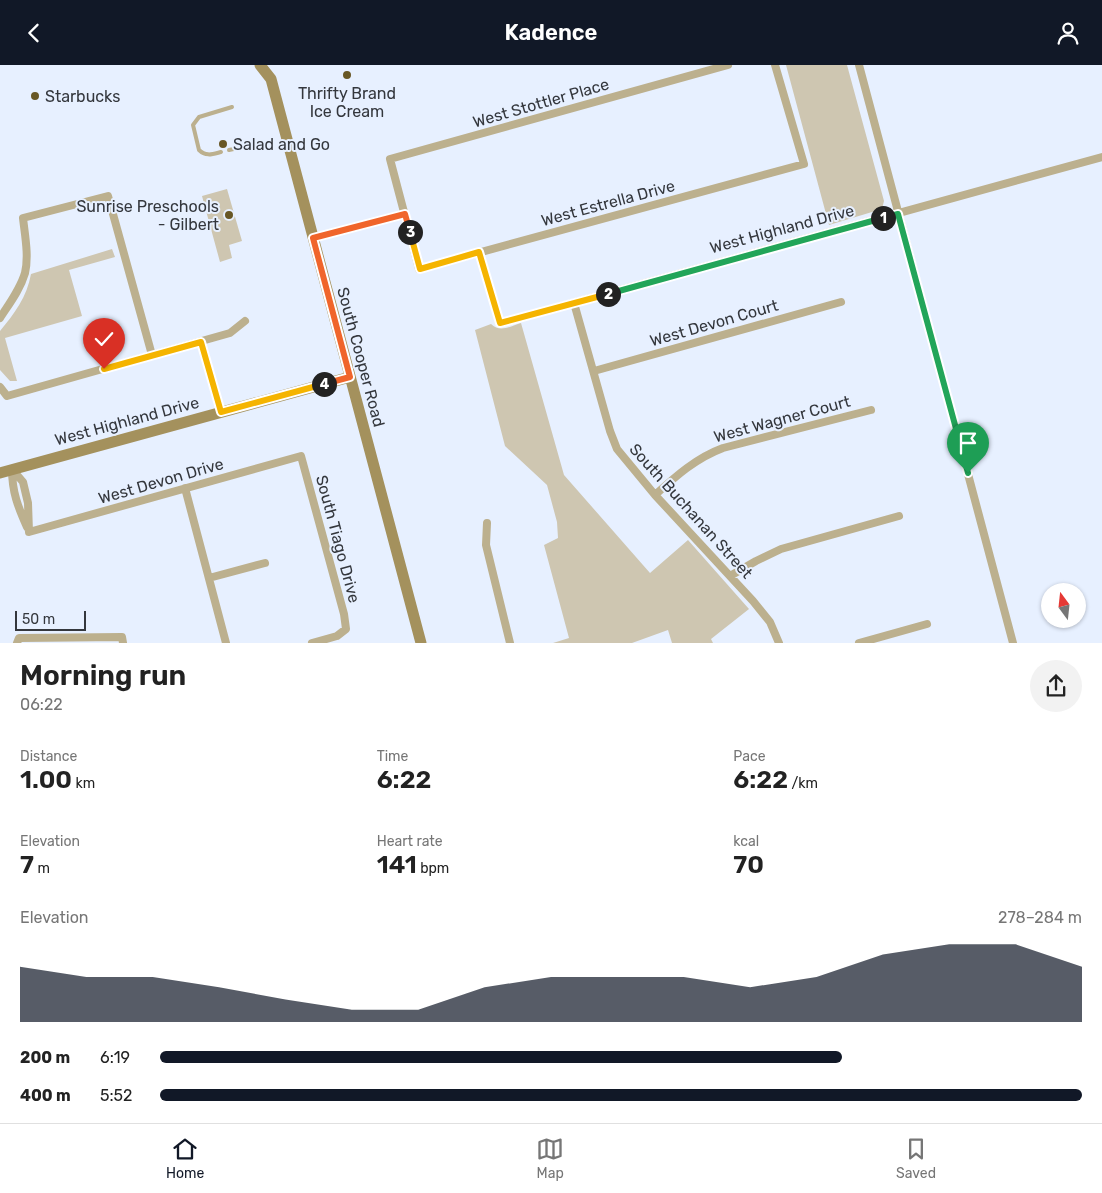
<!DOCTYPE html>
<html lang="en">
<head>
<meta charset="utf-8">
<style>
  :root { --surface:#fff; --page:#f2f2f2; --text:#222; --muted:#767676; --line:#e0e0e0; --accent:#111827 }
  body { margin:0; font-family:Rubik,sans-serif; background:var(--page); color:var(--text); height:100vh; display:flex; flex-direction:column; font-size:19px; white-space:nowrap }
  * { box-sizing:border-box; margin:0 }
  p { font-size:16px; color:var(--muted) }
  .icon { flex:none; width:28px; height:28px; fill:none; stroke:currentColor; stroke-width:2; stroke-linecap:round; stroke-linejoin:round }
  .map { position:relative; height:578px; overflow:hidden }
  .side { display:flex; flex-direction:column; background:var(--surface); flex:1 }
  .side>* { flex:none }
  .needle { width:32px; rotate:345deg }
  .tools { position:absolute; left:1041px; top:518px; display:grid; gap:10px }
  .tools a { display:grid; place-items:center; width:45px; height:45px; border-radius:50%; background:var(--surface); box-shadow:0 1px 4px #0004; font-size:25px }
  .scale { position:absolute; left:15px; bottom:12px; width:71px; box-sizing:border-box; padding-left:5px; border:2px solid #34373d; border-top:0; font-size:14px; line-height:18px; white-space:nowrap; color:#34373d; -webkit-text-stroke:4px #e7f0ff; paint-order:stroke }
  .pin { position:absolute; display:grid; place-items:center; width:42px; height:42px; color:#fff; margin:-51px -21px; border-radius:50% 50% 50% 0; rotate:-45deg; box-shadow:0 0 5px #0007 }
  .pin .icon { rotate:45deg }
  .km { position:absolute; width:25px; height:25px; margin:-12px; border-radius:50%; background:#222; color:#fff; font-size:14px; line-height:25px; text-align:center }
  .round { display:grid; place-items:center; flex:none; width:52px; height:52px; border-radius:26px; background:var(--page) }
  .summary { display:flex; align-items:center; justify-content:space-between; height:85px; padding:0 20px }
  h1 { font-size:28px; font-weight:600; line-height:38px }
  .stats { display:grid; grid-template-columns:repeat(3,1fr); gap:8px; height:85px; padding:5px 20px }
  .stats div { display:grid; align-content:center }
  .stats b { font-size:25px; font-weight:600 }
  .stats small { font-size:14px; font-weight:400 }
  .stats p { font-size:14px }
  .chart { height:140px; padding:10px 20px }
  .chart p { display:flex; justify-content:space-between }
  .chart svg { width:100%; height:90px; margin-top:5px; fill:var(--accent); opacity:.7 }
  ul { padding:0 20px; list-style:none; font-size:16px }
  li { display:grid; grid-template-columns:80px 60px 1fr; align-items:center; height:38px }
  li i { height:12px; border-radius:6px; background:var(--accent) }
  header { display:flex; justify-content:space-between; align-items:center; height:65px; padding:0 20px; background:var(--accent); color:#fff; font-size:22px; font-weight:600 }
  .tab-bar { display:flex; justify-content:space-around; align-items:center; height:70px; border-top:1px solid var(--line); background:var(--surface); font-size:14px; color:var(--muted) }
  .tab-bar a { display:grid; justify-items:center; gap:2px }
  .tab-bar .current { color:var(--accent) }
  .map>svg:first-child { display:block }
  .green { fill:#cec6b1 }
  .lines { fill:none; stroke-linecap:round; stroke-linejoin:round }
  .lane { stroke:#bcb08e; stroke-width:4 }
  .street { stroke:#bcb08e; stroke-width:8 }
  .secondary { stroke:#a4915d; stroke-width:11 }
  .split-1-casing { stroke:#fff; stroke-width:10 }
  .split-2-casing { stroke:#fff; stroke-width:10 }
  .split-3-casing { stroke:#fff; stroke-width:10 }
  .split-4-casing { stroke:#fff; stroke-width:10 }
  .split-5-casing { stroke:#fff; stroke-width:10 }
  .split-1 { stroke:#22a559; stroke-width:6 }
  .split-2 { stroke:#22a559; stroke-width:6 }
  .split-3 { stroke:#f5b400; stroke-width:6 }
  .split-4 { stroke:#f0652b; stroke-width:6 }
  .split-5 { stroke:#f5b400; stroke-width:6 }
  .poi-dot { fill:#685725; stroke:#e7f0ff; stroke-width:2 }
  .labels { text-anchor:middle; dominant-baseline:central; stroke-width:4; stroke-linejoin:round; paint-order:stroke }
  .poi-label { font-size:16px; fill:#34373d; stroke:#e7f0ff; text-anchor:start }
  .street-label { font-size:16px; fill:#34373d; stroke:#e7f0ff }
</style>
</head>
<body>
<header><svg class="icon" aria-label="back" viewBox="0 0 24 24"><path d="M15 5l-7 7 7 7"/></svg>Kadence<svg class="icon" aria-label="person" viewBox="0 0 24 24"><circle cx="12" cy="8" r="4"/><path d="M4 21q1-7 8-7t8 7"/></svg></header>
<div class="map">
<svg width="1102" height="578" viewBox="0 0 1102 578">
  <rect width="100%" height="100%" fill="#e7f0ff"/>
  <path class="green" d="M786,0H847L884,136L882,144L829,160Z
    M227,124L242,176L229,180L232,193L220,197L202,131Z
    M112,184L115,192L69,205L82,251L5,273L17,316H10L0,305V266C14,249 27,232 31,209Z
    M521,258L564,410L650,508L688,475L749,544L711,574L713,578H672L668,565L632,578H553L569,573L544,480L558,473L557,457L547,420L505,381L475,265L491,259C500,268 511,261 521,258Z"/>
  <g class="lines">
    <path class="lane" d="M229,85L243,82
      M221,87C213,89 206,92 199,85L193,60L199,52L232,42"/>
    <path class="street" d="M728,0L390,94L419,204L804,99L775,0
      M859,0L1013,578
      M313,173L405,149
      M479,187L500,258L1102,92
      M574,238L610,366L617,384L655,430L753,536L770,557L779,578
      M0,253C9,239 20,225 25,208C29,191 25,171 23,153L108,131L152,290
      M201,277L221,347
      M594,306L841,237
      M0,322L7,331L230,268L245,256
      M12,404L23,417L28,438L29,467
      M12,404C12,427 18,442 27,462
      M185,423L226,578
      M655,430C676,411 696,393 723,383L871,345
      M487,458L486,480L510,578
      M29,467L301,391L344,549L346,564L337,571L312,578
      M730,511L756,496L781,484L899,451
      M209,513L265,498
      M17,578L19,573L122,572L123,578
      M859,578L927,559"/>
    <path class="secondary" d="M260,0L271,14L421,578
      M0,408L350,312"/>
  </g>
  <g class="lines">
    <g class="split-1-casing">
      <path id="split-1" d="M883,153L898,149L968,408"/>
    </g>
    <g class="split-2-casing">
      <path id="split-2" d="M608,229L883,153"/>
    </g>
    <g class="split-3-casing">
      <path id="split-3" d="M410,167L420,204L479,187L500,258L608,229"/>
    </g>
    <g class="split-4-casing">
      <path id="split-4" d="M324,319L350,312L313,173L405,149L410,167"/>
    </g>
    <g class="split-5-casing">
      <path id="split-5" d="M104,304L201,277L221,347L324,319"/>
    </g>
    <use href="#split-1" class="split-1"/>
    <use href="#split-2" class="split-2"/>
    <use href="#split-3" class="split-3"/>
    <use href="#split-4" class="split-4"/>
    <use href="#split-5" class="split-5"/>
  </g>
  <g class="poi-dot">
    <circle cx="347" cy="10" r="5"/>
    <circle cx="35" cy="31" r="5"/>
    <circle cx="223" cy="79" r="5"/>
    <circle cx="229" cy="150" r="5"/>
  </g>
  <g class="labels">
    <g class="poi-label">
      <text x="347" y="28" text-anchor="middle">Thrifty Brand<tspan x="347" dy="18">Ice Cream</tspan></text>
      <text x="45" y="31">Starbucks</text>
      <text x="233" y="79">Salad and Go</text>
      <text x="219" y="141" text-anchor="end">Sunrise Preschools<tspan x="219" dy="18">- Gilbert</tspan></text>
    </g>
    <g class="street-label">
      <text transform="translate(541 38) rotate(-16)">West Stottler Place</text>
      <text transform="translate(608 138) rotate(-15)">West Estrella Drive</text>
      <text transform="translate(782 164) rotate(-15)">West Highland Drive</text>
      <text transform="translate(714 258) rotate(-16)">West Devon Court</text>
      <text transform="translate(361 292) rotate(75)">South Cooper Road</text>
      <text transform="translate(782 354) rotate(-15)">West Wagner Court</text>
      <text transform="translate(127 356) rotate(-15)">West Highland Drive</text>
      <text transform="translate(161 416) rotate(-16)">West Devon Drive</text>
      <text transform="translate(691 446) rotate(48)">South Buchanan Street</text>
      <text transform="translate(338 474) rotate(75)">South Tiago Drive</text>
    </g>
  </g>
</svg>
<div class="tools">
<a><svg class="needle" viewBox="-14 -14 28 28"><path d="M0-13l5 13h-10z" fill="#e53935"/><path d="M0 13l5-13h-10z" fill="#767676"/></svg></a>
</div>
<div class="scale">50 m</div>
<div class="pin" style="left:968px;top:408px;background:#1e9e55"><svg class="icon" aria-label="arrive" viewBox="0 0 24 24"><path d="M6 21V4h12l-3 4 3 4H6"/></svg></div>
<div class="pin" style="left:104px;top:304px;background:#d93025"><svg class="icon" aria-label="check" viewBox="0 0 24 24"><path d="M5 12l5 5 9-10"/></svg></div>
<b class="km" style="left:883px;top:153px">1</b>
<b class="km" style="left:608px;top:229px">2</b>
<b class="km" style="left:410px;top:167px">3</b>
<b class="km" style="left:324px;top:319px">4</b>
</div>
<section class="side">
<div class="summary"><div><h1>Morning run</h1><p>06:22</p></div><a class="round"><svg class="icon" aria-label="share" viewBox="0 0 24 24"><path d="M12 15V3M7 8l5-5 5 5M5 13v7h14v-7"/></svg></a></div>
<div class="stats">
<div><p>Distance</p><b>1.00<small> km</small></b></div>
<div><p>Time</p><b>6:22</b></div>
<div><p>Pace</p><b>6:22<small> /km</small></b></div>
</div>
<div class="stats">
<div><p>Elevation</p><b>7<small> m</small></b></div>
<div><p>Heart rate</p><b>141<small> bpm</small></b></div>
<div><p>kcal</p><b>70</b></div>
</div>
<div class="chart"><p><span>Elevation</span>278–284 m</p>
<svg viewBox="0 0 160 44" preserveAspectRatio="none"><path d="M0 44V17L10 22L20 22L30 27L40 33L50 38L60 38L70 27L80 22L90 22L100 22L110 27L120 22L130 11L140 6L150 6L160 17V44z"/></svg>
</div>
<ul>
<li><b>200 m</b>6:19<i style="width:74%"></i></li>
<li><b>400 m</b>5:52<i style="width:100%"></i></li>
</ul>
</section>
<nav class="tab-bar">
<a class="current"><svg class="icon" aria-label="home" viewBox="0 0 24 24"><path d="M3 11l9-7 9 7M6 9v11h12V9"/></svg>Home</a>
<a><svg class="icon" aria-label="map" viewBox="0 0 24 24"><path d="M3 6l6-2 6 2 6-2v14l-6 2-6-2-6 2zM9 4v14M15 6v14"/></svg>Map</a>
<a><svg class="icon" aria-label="saved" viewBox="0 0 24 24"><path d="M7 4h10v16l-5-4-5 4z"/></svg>Saved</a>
</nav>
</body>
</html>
